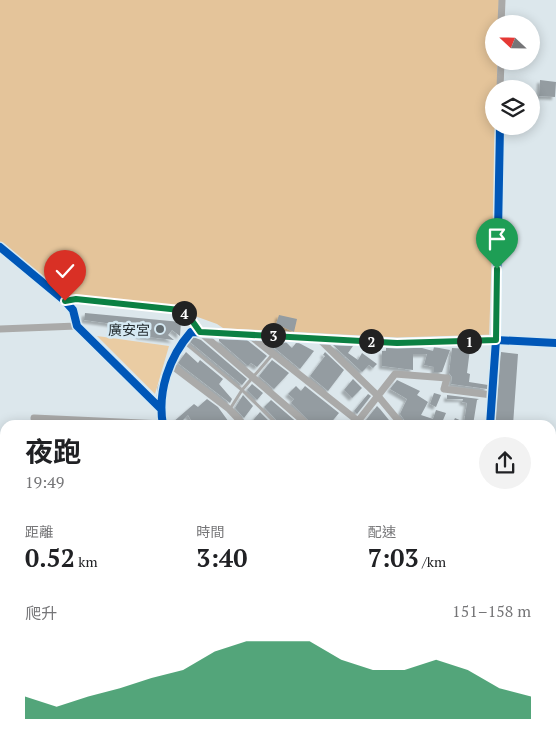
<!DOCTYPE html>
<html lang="zh-TW">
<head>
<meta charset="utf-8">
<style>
  :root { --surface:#fff; --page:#f2f2f2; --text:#202124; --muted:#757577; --accent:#0b8043 }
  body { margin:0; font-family:"PT Serif","Noto Sans TC",serif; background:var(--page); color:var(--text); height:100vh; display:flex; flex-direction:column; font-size:19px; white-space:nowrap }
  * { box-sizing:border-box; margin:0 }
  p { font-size:16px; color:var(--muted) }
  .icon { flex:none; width:28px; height:28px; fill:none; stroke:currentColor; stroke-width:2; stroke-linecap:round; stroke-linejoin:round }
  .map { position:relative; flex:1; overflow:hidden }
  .panel { position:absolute; left:0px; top:420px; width:556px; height:321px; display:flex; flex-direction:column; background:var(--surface); border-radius:15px 15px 0 0; box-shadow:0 2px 12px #0003 }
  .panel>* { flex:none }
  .needle { width:32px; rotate:292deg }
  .fabs { position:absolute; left:485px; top:15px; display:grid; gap:10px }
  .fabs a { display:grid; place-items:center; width:55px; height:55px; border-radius:50%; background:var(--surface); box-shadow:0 2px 12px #0003; font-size:25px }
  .pin { position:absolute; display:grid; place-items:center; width:42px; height:42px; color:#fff; margin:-51px -21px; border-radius:50% 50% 50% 0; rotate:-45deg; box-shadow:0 0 5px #0007 }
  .pin .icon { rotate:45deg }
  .km { position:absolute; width:25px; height:25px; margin:-12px; border-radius:50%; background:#222; color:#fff; font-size:14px; line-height:25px; text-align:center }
  .round { display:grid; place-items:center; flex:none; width:52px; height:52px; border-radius:26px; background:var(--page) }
  .summary { display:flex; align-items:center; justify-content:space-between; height:85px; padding:0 25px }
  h1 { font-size:28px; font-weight:700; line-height:38px }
  .stats { display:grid; grid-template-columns:repeat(3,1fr); gap:8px; height:85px; padding:5px 25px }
  .stats div { display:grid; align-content:center }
  .stats b { font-size:25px; font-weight:700 }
  .stats small { font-size:14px; font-weight:400 }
  .stats p { font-size:14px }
  .chart { height:140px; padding:10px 25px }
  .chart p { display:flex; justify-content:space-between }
  .chart svg { width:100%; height:90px; margin-top:5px; fill:var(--accent); opacity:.7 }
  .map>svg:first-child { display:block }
  .green { fill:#eacca3 }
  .forest { fill:#e4c49a }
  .building { fill:#949ca1; filter:url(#shadow) }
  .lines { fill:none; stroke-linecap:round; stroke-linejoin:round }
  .lane { stroke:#aaaaa9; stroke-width:3 }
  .street { stroke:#aaaaa9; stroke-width:7 }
  .secondary { stroke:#a8a9a9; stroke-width:9 }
  .cycleway-casing { stroke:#d5e9f3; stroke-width:11 }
  .cycleway { stroke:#0057b8; stroke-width:8 }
  .route-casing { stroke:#fff; stroke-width:10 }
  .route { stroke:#0b8043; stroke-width:6 }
  .poi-dot { fill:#646d71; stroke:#d5e9f3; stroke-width:2 }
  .labels { text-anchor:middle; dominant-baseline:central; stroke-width:5; stroke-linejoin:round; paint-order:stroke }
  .poi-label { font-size:14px; fill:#232b2f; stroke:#d5e9f3; text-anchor:end }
</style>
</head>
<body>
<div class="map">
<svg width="556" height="741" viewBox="0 0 556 741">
  <defs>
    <filter id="shadow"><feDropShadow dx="-3" dy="3" stdDeviation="1" flood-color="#0004"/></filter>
  </defs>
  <rect width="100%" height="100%" fill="#dce7ec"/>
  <path class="green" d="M97,336L169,346L155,394Z"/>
  <path class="forest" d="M0,0H499L498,24H494V61H497V89H494V126H496L489,339L486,345L229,332L217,324L181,311L67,301L0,250Z"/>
  <path class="building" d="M540,80L556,82L555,97L539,96Z
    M85,313L181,322L180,336L172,330L168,335L174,340L139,336L140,328L128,326L126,333L112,331L113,324L84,320Z
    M279,315L297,319L294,332L276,324Z
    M193,337L201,340L247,379L242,385L190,342Z
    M219,339L247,340L267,356L257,367L251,363L248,366L219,341Z
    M266,341L281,344L286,342L292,348L296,343H299L314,351L300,369Z
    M333,345L353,346L348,353L358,360L362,353L377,364L373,368L369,365L362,372Z
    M434,347L450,350L442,372H434V367L424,365L427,354H413V370L382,366V351H386V348H422L433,351Z
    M452,348L470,349L467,373L470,374L469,382L488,385L487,389L451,384L452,377L449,373Z
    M186,352L198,363L200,360L223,379L219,384L232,399L230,403L178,363Z
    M325,352L344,370L328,391L310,376L325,356L323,355Z
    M501,352L518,354L513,425H495Z
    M272,360L289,373L274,389L259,376Z
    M353,379L362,388L352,398L344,390Z
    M397,380L420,391L417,395L428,402L421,415L433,419L436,410L446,413L441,425H416L405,421L400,414L407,399L390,389Z
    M252,384L263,393L257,400L247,390Z
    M296,386L301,391L305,386L339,413L329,425H313L291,403L294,399L288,394Z
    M434,393L441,395L436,407L430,404Z
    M368,394L371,396L357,414L354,411Z
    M243,395L253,406L244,418L235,408Z
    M447,395L479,399L477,400L473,425H452L455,418L464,422L467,403L462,402L463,399H447Z
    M207,399L218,407L231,425L234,422L237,425H194L188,415L179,424L172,423L194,404L198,407Z
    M271,400L300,425H281L264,407Z
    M377,406L380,409L393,425H368L366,420Z
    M260,412L273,425H249Z"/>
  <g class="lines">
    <path class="lane" d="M184,342L242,390L278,425
      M230,409L242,390L272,355
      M0,647H5
      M265,736L269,741"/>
    <path class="street" d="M501,24L502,0
      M500,89L501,61
      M65,301L75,299L180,310L187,315L200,332L308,425
      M0,329L77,326
      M248,334L363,425
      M318,338L378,396L402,425
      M160,408L163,425
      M34,418L163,424
      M244,425L229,409L171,365L183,341L191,332L397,343L496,340L556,343
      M355,425L395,374L447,378L444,389L492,395
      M490,425L496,340L500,126
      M0,513H5
      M551,535H556
      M551,625L556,629
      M551,709L556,713
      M153,741V736
      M324,741L329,736
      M474,741V736"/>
    <path class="secondary" d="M0,247L65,301L73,310L77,326L160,408
      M160,408L162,388L171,365"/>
    <g class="cycleway-casing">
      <path id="cycleway" d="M0,247L65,301L73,310L77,326L160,408
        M163,425C157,392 169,357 191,332L397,343L496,340L556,343
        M490,425L496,340L500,126"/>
    </g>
    <use href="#cycleway" class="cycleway"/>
  </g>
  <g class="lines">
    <g class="route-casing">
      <path id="route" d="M65,301L76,299L180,310L188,315L200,332L397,343L496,340L497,269"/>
    </g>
    <use href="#route" class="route"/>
  </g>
  <circle class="poi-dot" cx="160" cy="329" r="5"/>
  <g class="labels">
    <g class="poi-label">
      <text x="150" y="329">廣安宮</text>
    </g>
  </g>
</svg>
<div class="fabs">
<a><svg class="needle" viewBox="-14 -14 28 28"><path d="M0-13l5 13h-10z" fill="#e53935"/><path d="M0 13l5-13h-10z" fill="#757577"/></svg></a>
<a><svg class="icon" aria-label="layers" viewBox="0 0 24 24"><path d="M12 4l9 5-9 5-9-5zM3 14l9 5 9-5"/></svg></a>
</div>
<div class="pin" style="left:497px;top:269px;background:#1e9e55"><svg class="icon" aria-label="arrive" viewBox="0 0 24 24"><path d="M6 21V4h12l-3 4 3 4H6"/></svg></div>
<div class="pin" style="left:65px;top:301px;background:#d93025"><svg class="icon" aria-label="check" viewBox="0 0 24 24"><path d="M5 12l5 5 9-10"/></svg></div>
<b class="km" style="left:469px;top:341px">1</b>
<b class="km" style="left:371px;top:341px">2</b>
<b class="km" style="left:273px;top:335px">3</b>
<b class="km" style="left:184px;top:313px">4</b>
<section class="panel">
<div class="summary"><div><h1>夜跑</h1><p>19:49</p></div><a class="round"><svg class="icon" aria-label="share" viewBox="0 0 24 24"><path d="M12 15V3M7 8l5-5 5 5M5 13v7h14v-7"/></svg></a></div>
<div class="stats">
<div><p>距離</p><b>0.52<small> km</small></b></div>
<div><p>時間</p><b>3:40</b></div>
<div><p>配速</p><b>7:03<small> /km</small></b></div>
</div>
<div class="chart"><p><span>爬升</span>151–158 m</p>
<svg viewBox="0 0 160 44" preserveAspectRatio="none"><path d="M0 44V33L10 38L20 33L30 29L40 24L50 20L60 11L70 6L80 6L90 6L100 15L110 20L120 20L130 15L140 20L150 29L160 33V44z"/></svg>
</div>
</section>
</div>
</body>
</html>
